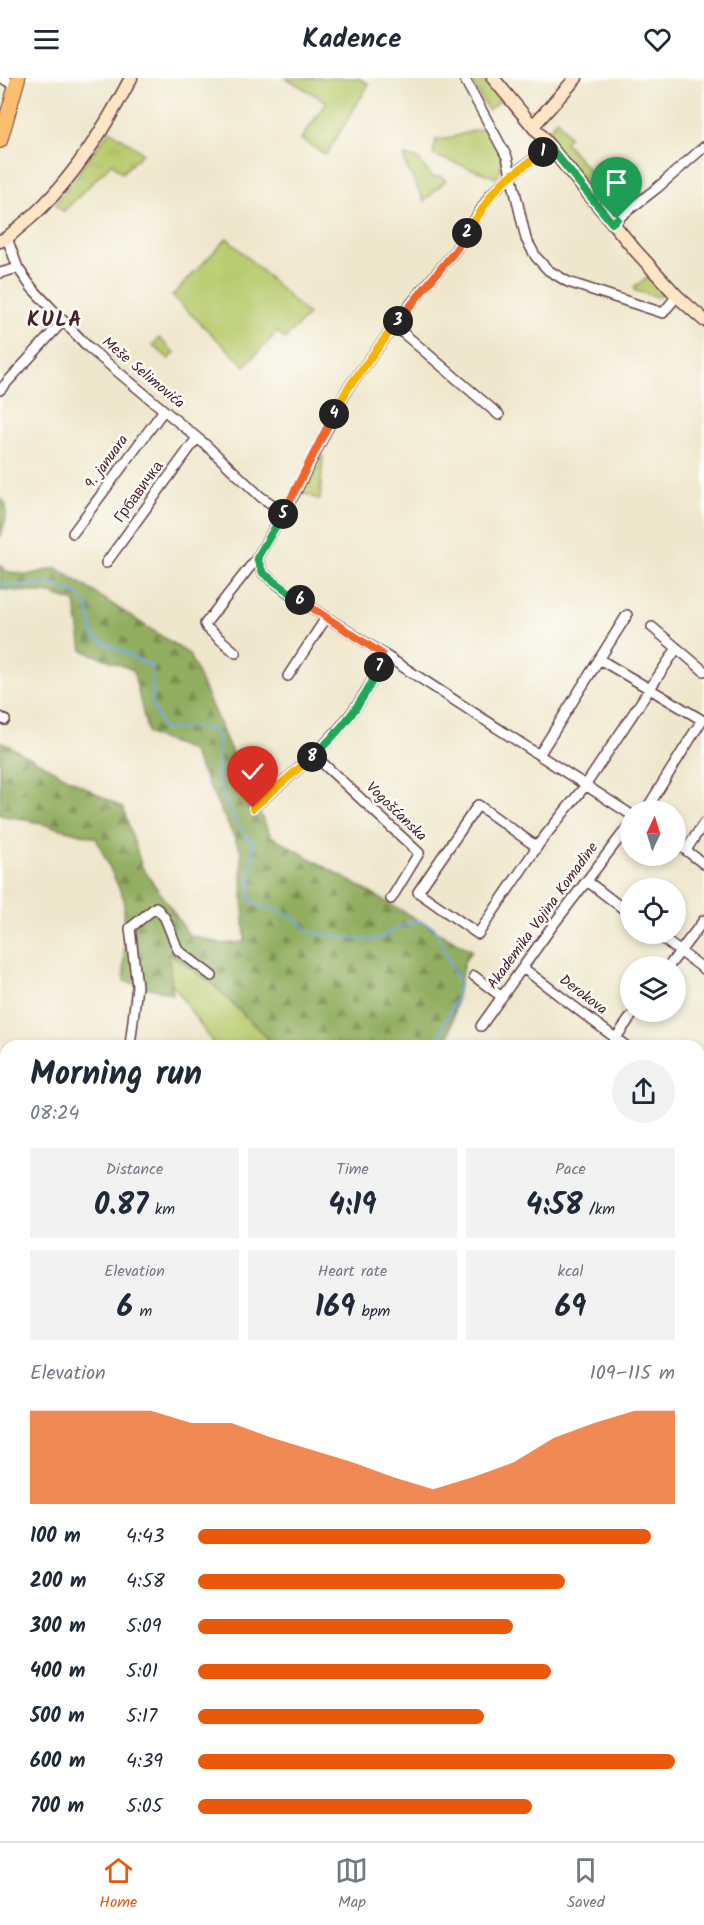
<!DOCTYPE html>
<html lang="en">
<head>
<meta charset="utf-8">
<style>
  :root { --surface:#fff; --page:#f2f2f3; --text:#1f2937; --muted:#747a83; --line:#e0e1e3; --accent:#ea580c }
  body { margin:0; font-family:Kalam,sans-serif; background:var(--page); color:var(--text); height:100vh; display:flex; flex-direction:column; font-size:22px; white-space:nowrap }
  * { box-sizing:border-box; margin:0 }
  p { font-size:20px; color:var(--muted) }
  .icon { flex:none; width:33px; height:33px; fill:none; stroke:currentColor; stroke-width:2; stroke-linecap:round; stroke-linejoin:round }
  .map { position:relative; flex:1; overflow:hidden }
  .sheet { position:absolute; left:0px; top:962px; width:705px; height:802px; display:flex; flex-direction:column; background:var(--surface); border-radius:18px 18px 0 0; box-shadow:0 3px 9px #0003 }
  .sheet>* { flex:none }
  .needle { width:39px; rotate:4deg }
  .controls { position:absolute; left:620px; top:722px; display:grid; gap:12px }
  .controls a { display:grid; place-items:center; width:66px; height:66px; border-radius:50%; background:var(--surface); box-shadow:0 3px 9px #0003; font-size:30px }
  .pin { position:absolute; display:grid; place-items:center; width:51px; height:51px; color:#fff; margin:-62px -26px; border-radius:50% 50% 50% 0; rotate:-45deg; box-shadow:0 0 6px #0007 }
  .pin .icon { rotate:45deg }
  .km { position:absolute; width:30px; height:30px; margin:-15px; border-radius:50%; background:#222; color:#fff; font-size:16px; line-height:30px; text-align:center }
  .round { display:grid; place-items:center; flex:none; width:63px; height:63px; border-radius:32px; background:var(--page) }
  .headline { display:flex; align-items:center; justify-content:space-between; height:102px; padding:0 30px }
  h1 { font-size:33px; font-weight:700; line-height:45px }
  .figures { display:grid; grid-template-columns:repeat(3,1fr); gap:9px; height:102px; padding:6px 30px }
  .figures div { display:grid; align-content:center; border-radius:0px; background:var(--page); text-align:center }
  .figures b { font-size:30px; font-weight:700 }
  .figures small { font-size:16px; font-weight:400 }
  .figures p { font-size:16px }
  .chart { height:168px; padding:12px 30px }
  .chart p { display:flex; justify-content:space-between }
  .chart svg { width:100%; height:108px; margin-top:6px; fill:var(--accent); opacity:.7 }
  ul { padding:0 30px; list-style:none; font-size:20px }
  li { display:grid; grid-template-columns:96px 72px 1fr; align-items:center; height:45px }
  li i { height:15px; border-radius:8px; background:var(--accent) }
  header { display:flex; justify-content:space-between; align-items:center; height:78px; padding:0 30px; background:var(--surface); font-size:27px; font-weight:700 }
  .tabs { display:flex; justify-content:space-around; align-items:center; height:84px; border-top:2px solid var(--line); background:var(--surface); font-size:16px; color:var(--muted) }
  .tabs a { display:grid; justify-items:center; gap:3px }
  .tabs .selected { color:var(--accent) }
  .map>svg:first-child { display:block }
  .green { fill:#b8ca6d; stroke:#81744c; stroke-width:1.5 }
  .forest { fill:url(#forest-firs); stroke:#6e6646; stroke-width:1.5 }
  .park { fill:url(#park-tufts); stroke:#81744c; stroke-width:1.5 }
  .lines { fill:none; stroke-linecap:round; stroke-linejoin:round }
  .stream { stroke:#79a9e3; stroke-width:2 }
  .street-casing { stroke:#633d43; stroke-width:12 }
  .secondary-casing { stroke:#633d43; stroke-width:15 }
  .primary-casing { stroke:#633d43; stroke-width:16 }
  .street { stroke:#fff; stroke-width:9 }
  .secondary { stroke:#fde5c5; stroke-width:12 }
  .primary { stroke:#fbbd6e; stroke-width:14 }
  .split-1-casing { stroke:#fff; stroke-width:12 }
  .split-2-casing { stroke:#fff; stroke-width:12 }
  .split-3-casing { stroke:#fff; stroke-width:12 }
  .split-4-casing { stroke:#fff; stroke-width:12 }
  .split-5-casing { stroke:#fff; stroke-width:12 }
  .split-6-casing { stroke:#fff; stroke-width:12 }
  .split-7-casing { stroke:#fff; stroke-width:12 }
  .split-8-casing { stroke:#fff; stroke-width:12 }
  .split-9-casing { stroke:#fff; stroke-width:12 }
  .split-1 { stroke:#22a559; stroke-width:8 }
  .split-2 { stroke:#f5b400; stroke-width:8 }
  .split-3 { stroke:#f0652b; stroke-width:8 }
  .split-4 { stroke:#f5b400; stroke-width:8 }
  .split-5 { stroke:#f0652b; stroke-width:8 }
  .split-6 { stroke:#22a559; stroke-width:8 }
  .split-7 { stroke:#f0652b; stroke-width:8 }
  .split-8 { stroke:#22a559; stroke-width:8 }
  .split-9 { stroke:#f5b400; stroke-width:8 }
  .labels { text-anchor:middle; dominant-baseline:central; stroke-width:5; stroke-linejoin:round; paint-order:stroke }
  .street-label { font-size:15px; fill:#4a1f2b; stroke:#fdfcf7 }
  .district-label { font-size:21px; font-weight:bold; letter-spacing:1.5px; fill:#4a1f2b; stroke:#fdfcf7 }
</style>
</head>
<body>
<header><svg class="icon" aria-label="menu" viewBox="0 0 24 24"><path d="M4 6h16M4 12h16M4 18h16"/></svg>Kadence<svg class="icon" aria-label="heart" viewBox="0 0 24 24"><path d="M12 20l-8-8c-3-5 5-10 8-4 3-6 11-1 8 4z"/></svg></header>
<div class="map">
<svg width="704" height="1763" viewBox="0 0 704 1763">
  <defs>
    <pattern id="forest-firs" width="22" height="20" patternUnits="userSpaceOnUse" patternTransform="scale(1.5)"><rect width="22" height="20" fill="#92ae60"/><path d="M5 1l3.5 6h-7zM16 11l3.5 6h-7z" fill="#798d4f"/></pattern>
    <pattern id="park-tufts" width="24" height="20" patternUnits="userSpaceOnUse" patternTransform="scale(1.5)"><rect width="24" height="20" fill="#b8ca6d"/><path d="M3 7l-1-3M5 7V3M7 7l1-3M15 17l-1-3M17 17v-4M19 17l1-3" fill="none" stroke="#a0ad5f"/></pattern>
  </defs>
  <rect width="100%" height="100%" fill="#fdfcf7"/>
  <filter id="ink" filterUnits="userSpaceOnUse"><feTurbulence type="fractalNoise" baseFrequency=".0167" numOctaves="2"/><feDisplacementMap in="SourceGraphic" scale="12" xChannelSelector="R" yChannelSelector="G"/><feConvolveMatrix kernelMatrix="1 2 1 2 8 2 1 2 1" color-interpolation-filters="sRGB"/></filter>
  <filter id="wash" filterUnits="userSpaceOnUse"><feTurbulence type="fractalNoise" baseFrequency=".008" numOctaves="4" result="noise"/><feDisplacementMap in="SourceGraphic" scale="24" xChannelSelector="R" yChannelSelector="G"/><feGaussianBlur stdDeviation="1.35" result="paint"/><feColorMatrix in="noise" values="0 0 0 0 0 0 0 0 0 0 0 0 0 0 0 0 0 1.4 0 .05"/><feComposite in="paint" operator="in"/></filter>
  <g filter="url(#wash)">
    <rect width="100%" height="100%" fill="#efe7cc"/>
    <path class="green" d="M286,0H358L369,6L326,77L301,61L327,24Z
      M469,0H482L501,22L488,32Z
      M557,41L569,59L565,64L623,133L615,136L606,132L546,56Z
      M487,49C497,69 507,77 497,100L433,77L436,62L445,61Z
      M404,78L417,80L433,100L439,98L446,102L424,123L406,87Z
      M227,160L308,237L285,261L277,254L245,288L172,218Z
      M648,199L663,216L659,219L635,213L634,209Z
      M159,260L175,275L169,281L153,267Z
      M321,376L323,377L320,422L301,414L318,378Z
      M167,874L213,906L274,967H214L172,905Z
      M0,1410L6,1412V1758H445L450,1763H0Z"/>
    <path class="forest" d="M0,420L6,426V441L0,460Z
      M0,487L5,493L27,497L57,490L189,576L242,698L271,758L472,873L464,884L448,964L456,967H274L213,906L168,875L173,916L124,903V821L96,760L24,741L0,737V663L123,730L142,789L189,857L222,866L245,864L241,773L191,672L148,656L133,592L82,572L75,524L51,516L0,511Z
      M699,1085L704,1093V1251H699Z
      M0,1338L6,1344V1412L0,1410Z
      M704,1441V1763H629L636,1758H699V1450Z"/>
    <path class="park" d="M110,52L143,75L122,95L112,85L63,134L55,126Z"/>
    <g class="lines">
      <path class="stream" d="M0,506L10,508L51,505L79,517L88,531L94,559L152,589L153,628L163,652C183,650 201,646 218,656L217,701L232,739L254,766L249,818L256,826L289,836L312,855L373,863L412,843H421L435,850L459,906L456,921L438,961L440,968
        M699,1099L704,1106"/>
    </g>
  </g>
  <g filter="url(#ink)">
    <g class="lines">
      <g class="street-casing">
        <path id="street" d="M2,0L16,8
          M464,0L507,79L526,161L536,179L548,192L568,204L663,235L677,218
          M550,69L511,97L491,116L455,173L413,223L348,310L295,415L257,480L263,495L289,515L630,736
          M612,145L657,110L704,69
          M7,160L18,190L32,210L88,269L207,368L261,419L284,434
          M0,195L18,190
          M395,248L499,337
          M0,312L63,243
          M73,455L164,332
          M106,485L197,360
          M652,549L704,593
          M236,575L207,550L205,546L257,480
          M599,581L702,642L646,732
          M288,598L326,540
          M0,639L5,642
          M314,677L419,775L391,821
          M539,677L627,537
          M253,730C295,693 341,659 368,610C375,598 381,589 383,576
          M675,764L704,786
          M537,769L478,727L418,814L478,856L537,769L541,763L585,708L677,570
          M686,772L704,745
          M587,803L630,836
          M655,855L704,891
          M669,888L704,842
          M523,890L626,968
          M474,898L502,919
          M481,948L553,847L630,746
          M130,968L137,908L130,850L156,829L165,840L178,872L212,898
          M610,968L635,933
          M0,1010L6,1017
          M699,1022L704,1025
          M0,1069L6,1055
          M0,1224L6,1225
          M0,1320L6,1327
          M699,1327L704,1328
          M699,1350L704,1340
          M511,1758L512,1763
          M542,1763L548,1758"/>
      </g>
      <g class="secondary-casing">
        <path id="secondary" d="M493,0L635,172L677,218L704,242
          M533,48L576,0
          M0,163L7,160C19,149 31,140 42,129C79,92 107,46 131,0"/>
      </g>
      <g class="primary-casing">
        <path id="primary" d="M0,63L18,0"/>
      </g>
      <use href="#street" class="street"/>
      <use href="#secondary" class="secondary"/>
      <use href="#primary" class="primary"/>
    </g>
  </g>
  <g class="lines" filter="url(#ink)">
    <g class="split-1-casing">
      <path id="split-1" d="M543,74L550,69L612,145L617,141"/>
    </g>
    <g class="split-2-casing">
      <path id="split-2" d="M467,155L492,116L504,103L543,74"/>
    </g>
    <g class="split-3-casing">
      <path id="split-3" d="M398,243L455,173L467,155"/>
    </g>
    <g class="split-4-casing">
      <path id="split-4" d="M334,336L348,310L398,243"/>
    </g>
    <g class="split-5-casing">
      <path id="split-5" d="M283,436L334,336"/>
    </g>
    <g class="split-6-casing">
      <path id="split-6" d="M283,436L257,480L263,495L300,522"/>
    </g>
    <g class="split-7-casing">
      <path id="split-7" d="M300,522L382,576L379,589"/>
    </g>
    <g class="split-8-casing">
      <path id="split-8" d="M312,679C340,654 364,623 379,589"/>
    </g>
    <g class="split-9-casing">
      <path id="split-9" d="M253,730L312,679"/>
    </g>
    <use href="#split-1" class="split-1"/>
    <use href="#split-2" class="split-2"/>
    <use href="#split-3" class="split-3"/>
    <use href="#split-4" class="split-4"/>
    <use href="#split-5" class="split-5"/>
    <use href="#split-6" class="split-6"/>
    <use href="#split-7" class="split-7"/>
    <use href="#split-8" class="split-8"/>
    <use href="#split-9" class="split-9"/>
  </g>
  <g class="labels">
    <g class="street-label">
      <text transform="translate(143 295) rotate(40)">Meše Selimovića</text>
      <text transform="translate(107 384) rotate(-54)">9. januara</text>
      <text transform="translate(139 414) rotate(-54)">Грбавичка</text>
      <text transform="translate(396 734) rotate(44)">Vogošćanska</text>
      <text transform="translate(543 838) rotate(-54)">Akademika Vojina Komadine</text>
      <text transform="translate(583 917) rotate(37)">Derokova</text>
    </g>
    <g class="district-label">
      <text x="55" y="242">KULA</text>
    </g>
  </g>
</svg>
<div class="controls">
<a><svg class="needle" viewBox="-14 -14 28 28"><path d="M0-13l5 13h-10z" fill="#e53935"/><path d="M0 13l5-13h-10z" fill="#747a83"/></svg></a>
<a><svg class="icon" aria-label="locate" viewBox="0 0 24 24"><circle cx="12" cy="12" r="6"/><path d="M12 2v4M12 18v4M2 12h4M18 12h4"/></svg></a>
<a><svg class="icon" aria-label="layers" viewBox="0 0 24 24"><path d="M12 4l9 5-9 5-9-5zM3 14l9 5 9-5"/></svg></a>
</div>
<div class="pin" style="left:617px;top:141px;background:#1e9e55"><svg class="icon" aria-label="arrive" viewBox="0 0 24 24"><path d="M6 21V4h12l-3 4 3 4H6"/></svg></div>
<div class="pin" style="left:253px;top:730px;background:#d93025"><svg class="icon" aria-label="check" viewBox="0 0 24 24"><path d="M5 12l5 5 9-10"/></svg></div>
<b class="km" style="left:543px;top:74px">1</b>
<b class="km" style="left:467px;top:155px">2</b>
<b class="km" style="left:398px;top:243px">3</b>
<b class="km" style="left:334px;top:336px">4</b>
<b class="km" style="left:283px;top:436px">5</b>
<b class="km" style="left:300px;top:522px">6</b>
<b class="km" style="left:379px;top:589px">7</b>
<b class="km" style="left:312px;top:679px">8</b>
<section class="sheet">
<div class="headline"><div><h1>Morning run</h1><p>08:24</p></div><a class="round"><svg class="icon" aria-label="share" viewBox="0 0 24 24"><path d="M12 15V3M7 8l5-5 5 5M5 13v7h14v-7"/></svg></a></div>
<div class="figures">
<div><p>Distance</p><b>0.87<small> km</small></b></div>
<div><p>Time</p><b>4:19</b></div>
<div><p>Pace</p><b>4:58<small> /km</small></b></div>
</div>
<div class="figures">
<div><p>Elevation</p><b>6<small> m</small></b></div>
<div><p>Heart rate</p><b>169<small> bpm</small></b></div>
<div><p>kcal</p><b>69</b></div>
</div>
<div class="chart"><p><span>Elevation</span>109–115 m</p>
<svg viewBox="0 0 160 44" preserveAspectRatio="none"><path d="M0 44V6L10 6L20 6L30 6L40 11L50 11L60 17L70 22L80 27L90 33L100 38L110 33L120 27L130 17L140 11L150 6L160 6V44z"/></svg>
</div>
<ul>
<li><b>100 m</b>4:43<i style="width:95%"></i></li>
<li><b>200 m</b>4:58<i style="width:77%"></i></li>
<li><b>300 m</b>5:09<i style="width:66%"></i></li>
<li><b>400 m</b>5:01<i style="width:74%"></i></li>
<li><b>500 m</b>5:17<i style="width:60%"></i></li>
<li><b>600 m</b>4:39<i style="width:100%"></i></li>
<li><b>700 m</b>5:05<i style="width:70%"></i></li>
</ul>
</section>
</div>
<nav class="tabs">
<a class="selected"><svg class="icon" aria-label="home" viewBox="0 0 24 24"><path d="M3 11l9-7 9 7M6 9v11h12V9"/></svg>Home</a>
<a><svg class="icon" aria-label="map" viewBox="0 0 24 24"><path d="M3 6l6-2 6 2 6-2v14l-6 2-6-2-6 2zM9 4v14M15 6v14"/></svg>Map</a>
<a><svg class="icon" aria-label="saved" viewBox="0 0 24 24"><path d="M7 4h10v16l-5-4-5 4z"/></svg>Saved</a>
</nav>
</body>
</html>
